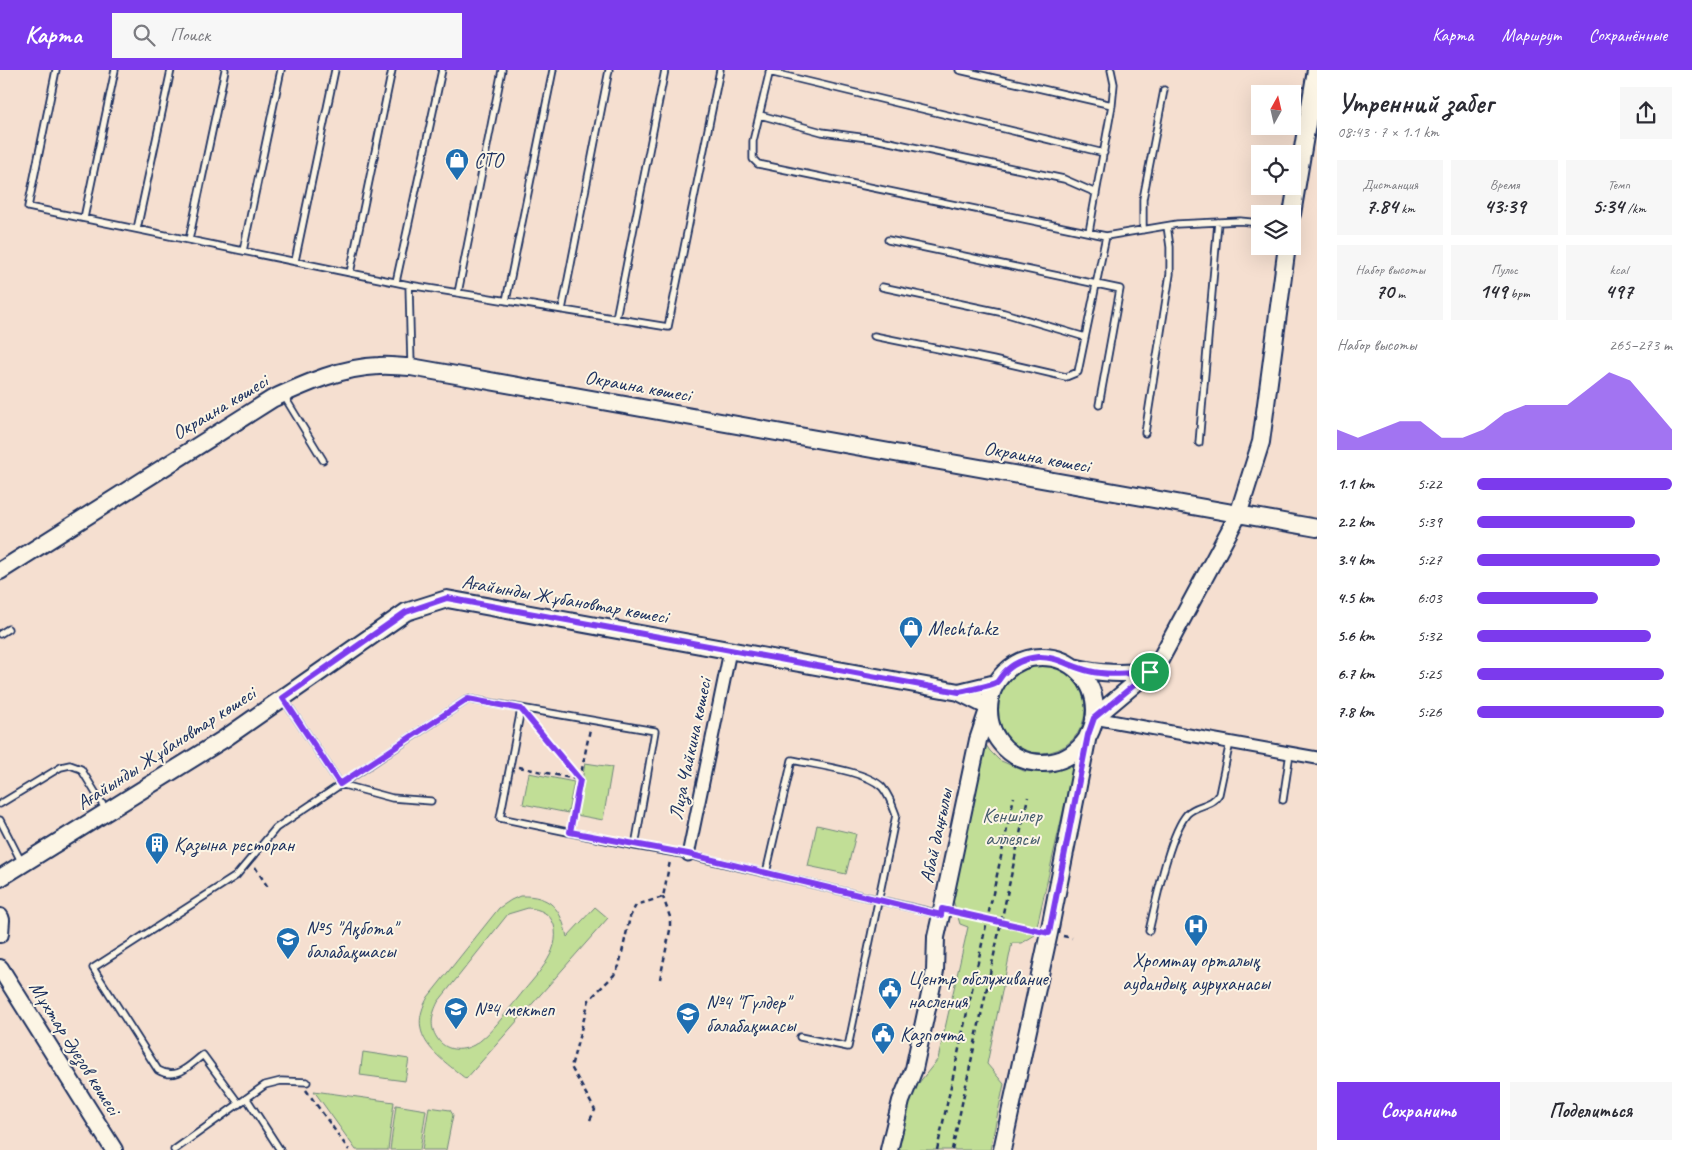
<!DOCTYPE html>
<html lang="ru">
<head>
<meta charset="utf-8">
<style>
  :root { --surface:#fff; --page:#f7f7f7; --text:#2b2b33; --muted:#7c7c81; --accent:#7c3aed }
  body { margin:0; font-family:Caveat,sans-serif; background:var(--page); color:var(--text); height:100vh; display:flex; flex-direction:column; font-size:19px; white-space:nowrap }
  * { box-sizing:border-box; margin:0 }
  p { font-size:16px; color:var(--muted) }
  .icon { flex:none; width:28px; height:28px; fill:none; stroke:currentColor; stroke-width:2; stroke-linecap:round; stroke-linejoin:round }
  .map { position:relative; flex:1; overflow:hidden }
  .panel { display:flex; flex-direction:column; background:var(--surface); width:375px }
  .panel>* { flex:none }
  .needle { width:32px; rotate:8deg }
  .fabs { position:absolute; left:1251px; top:15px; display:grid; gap:10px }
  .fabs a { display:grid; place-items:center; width:50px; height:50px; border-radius:0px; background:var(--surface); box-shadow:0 5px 20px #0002; font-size:25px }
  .pin { position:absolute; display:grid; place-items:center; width:42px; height:42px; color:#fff; margin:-21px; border:2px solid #fff; border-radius:50%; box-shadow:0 1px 5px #0007 }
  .round { display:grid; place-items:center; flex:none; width:52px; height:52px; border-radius:0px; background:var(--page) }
  .headline { display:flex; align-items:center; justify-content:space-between; height:85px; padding:0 20px }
  h1 { font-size:28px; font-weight:800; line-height:38px }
  .stats { display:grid; grid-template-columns:repeat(3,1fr); gap:8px; height:85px; padding:5px 20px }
  .stats div { display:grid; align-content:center; border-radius:0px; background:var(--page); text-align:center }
  .stats b { font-size:21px; font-weight:800 }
  .stats small { font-size:14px; font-weight:400 }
  .stats p { font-size:14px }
  .chart { height:140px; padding:10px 20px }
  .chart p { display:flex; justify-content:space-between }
  .chart svg { width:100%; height:90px; margin-top:5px; fill:var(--accent); opacity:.7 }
  .action { display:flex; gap:10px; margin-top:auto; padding:10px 20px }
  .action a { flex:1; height:58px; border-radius:0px; background:var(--accent); color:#fff; font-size:20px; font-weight:800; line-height:58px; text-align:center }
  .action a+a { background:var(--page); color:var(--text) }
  ul { padding:0 20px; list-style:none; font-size:16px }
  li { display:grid; grid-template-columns:80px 60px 1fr; align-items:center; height:38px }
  li i { height:12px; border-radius:6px; background:var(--accent) }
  header { display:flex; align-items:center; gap:30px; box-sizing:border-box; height:70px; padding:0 25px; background:var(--accent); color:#fff }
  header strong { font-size:24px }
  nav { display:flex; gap:28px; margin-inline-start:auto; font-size:18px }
  .search { width:350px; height:45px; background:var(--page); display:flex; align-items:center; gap:12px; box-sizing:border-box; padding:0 18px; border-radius:0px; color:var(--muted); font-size:19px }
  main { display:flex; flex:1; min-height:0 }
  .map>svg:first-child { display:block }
  .green { fill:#c1de96; stroke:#6e867a; fill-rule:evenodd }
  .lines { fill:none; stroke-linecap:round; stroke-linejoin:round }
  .lane-casing { stroke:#1b2f5e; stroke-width:9 }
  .street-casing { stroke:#1b2f5e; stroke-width:15 }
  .secondary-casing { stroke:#1b2f5e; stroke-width:20 }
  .path { stroke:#1b2f5e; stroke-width:2.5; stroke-dasharray:5 4; stroke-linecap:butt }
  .lane { stroke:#fcf5e5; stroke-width:5.5 }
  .street { stroke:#fcf5e5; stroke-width:11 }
  .secondary { stroke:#fcf5e5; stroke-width:16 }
  .route-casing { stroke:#fff; stroke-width:10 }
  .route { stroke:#7c3aed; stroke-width:6 }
  .labels { text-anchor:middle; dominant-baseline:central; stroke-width:4; stroke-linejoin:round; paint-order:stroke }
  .poi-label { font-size:20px; fill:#1b2f5e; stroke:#fcf5e5; text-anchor:start }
  .street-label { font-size:20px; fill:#1b2f5e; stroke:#fcf5e5 }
  .park-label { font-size:20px; fill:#445b6c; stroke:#fcf5e5 }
</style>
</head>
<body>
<header>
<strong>Карта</strong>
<div class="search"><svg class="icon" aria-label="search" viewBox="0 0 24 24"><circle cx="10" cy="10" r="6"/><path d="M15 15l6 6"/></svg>Поиск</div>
<nav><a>Карта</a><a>Маршрут</a><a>Сохранённые</a></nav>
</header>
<main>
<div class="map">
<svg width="1317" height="1080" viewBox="0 0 1317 1080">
  <rect width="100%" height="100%" fill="#f5dfd0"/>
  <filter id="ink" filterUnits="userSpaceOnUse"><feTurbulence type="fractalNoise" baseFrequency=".02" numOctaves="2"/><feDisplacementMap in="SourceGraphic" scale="10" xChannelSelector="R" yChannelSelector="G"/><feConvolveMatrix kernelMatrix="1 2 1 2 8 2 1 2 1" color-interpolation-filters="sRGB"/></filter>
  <g filter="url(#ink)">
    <path class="green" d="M997 639a44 44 0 1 1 88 0a44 44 0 1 1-88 0Z
      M984,672L990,681L999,690L1024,701L1050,703L1074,693L1035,865L1022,873H1012L987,994L1004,1014L990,1080H899L910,1024L938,989L968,857L960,854L951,823Z
      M585,693L612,697L603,750L576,745Z
      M529,703L574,712L568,743L523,734Z
      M817,755L856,764L846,804L808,796Z
      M520,826C551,825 561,839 567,867L595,837L608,848L466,1009C438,986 405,967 428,927L499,838L511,830ZM528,838C540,839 550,843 554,855C562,883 533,908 518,928C507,941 489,967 474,975C461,982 445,981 437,968C429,956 432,944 438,932L508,844Z
      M363,982L409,989L405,1011L360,1005Z
      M314,1021L394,1032L388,1080H356Z
      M396,1035L426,1040L420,1080H390Z
      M429,1037L450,1040L453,1045L446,1080H422Z"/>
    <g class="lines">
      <g class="lane-casing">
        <path id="lane" d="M56,0L28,137L409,215L668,257L720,0
          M770,0L753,71V89L758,94L1106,166L1177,154L1240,151L1260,153
          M959,0L1112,35
          M769,2L1104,83
          M760,45L822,62L875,69L1064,109L1096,123
          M84,148L115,0
          M137,159L171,0
          M1143,160V129L1164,20
          M1089,162L1112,35L1114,14L1111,0
          M189,170L225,0
          M888,170L1120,219L1099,335
          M243,181L281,0
          M295,191L335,0
          M350,203L392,0
          M396,212L442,0
          M409,215L411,295
          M882,217L1004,243L1085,267
          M458,223L502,0
          M506,231L553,0
          M562,240L609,0
          M616,248L665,0
          M874,266L993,290L1066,307L1078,302L1106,166
          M284,326L323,390
          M1145,363L1170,204V177L1167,156
          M1199,373L1218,152
          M0,564L8,559
          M283,628L340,714L392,728L431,731
          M1283,730L1290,683
          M0,734L61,697L70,695L81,699L106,740
          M0,750L22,793
          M635,776L688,785L939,844
          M766,803L792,690C815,695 866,701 882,717C889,725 892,734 896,745L848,977L800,967
          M1149,861C1156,832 1169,765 1187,744C1196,734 1212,737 1219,724L1230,672
          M247,1029L280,1080
          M239,1034L203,985C188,996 177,1011 158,1000L93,898L236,806L276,758L468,629L655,661L635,776L500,748L521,639
          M174,1080L265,1015L281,1011L307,1012"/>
      </g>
      <g class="street-casing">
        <path id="street" d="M1094,648L1317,688
          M688,785L730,581"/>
      </g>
      <g class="secondary-casing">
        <path id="secondary" d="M1292,144L1316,0
          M0,501L272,329C305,314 342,297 379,296C390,295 400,297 411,297L1317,458
          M989 640a53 53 0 1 1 106 0a53 53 0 1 1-106 0Z
          M1073,597C1101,604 1122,604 1150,601
          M959,622L996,613
          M1094,648L1150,601L1160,590L1238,445L1261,372L1287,176
          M0,808L224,669L406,542L447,529L959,622L989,637L978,670L941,845L936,867L935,901L914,999L901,1031L889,1080
          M0,847L1,850L0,864
          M0,898L114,1080
          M1002,1080L1049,863L1088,665"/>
      </g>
      <path class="path" d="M530,649L580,710
        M519,697L580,710
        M571,754L590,659
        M255,797L269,819
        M955,842L1035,860
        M1063,866L1072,868
        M660,909L670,860V847L663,827
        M306,1020L349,1080
        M590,1050L595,1040L571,997L589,930L614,905L619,896L630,847L636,835L663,827L670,791
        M937,1080L1014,727
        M952,1080L1028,727"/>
      <use href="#lane" class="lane"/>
      <use href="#street" class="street"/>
      <use href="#secondary" class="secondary"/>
    </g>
  </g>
  <g class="lines" filter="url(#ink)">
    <g class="route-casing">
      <path id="route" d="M447,528L959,622C967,620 991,616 997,612C999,610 1001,606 1004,603C1012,594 1025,588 1038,587C1056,586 1071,597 1089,601C1109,606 1130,603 1150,602L1094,648L1088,665L1049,863L942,839L941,845L688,784L570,762L580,710L521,639L468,629L340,714L283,628L406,542Z"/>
    </g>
    <use href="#route" class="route"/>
  </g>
  <defs>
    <g id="shop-pin" transform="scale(1.25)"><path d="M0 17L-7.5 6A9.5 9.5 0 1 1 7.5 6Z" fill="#1f6fb2" stroke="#fcf5e5"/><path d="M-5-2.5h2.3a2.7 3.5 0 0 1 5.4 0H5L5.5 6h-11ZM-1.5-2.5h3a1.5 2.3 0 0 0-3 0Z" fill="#fff"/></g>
    <g id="building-pin" transform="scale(1.25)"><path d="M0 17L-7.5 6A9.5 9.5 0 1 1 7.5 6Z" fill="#1f6fb2" stroke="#fcf5e5"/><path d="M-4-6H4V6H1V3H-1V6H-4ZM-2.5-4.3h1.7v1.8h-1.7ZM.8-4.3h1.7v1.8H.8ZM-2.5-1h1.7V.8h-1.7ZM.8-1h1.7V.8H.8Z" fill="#fff"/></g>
    <g id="hospital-pin" transform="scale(1.25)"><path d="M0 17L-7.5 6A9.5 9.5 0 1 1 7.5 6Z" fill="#1f6fb2" stroke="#fcf5e5"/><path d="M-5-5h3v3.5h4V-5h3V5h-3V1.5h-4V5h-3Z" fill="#fff"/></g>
    <g id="school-pin" transform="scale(1.25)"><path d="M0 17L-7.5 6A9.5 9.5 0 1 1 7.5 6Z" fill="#1f6fb2" stroke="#fcf5e5"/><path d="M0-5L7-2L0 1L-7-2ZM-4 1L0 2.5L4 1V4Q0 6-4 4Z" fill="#fff"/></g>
    <g id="civic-pin" transform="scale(1.25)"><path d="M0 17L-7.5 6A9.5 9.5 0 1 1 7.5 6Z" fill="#1f6fb2" stroke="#fcf5e5"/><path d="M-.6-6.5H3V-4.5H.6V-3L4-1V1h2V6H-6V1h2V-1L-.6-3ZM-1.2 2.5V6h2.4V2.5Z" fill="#fff"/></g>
  </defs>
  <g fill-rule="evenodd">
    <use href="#shop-pin" x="457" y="90"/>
    <use href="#shop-pin" x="911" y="558"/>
    <use href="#building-pin" x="157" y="774"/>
    <use href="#hospital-pin" x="1196" y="856"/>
    <use href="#school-pin" x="288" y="869"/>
    <use href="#civic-pin" x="890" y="919"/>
    <use href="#school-pin" x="456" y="939"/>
    <use href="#school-pin" x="688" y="944"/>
    <use href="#civic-pin" x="883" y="964"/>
  </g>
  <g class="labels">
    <g class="poi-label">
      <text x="474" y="90">СТО</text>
      <text x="928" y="558">Mechta.kz</text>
      <text x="174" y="774">Қазына ресторан</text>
      <text x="306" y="858">№5 "Ақбота"<tspan x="306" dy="23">балабақшасы</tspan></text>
      <text x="1196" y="890" text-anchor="middle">Хромтау орталық<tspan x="1196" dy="23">аудандық ауруханасы</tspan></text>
      <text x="908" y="908">Центр обслуживание<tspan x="908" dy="23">насления</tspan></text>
      <text x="706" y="932">№4 "Гүлдер"<tspan x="706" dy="23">балабақшасы</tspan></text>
      <text x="474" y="939">№4 мектеп</text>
      <text x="900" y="964">Казпочта</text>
    </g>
    <g class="street-label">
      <text transform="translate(638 316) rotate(10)">Окраина көшесі</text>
      <text transform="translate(220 337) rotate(-31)">Окраина көшесі</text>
      <text transform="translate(1037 387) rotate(10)">Окраина көшесі</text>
      <text transform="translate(565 529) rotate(10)">Ағайынды Жұбановтар көшесі</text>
      <text transform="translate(166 678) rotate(-33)">Ағайынды Жұбановтар көшесі</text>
      <text transform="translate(690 679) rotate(-78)">Лиза Чайкина көшесі</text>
      <text transform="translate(936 766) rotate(-78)">Абай даңғылы</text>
      <text transform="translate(75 978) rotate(58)">Мұхтар Әуезов көшесі</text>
    </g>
    <g class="park-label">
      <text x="1012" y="745">Кеншілер<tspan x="1012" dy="23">аллеясы</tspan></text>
    </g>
  </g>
</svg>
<div class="fabs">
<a><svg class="needle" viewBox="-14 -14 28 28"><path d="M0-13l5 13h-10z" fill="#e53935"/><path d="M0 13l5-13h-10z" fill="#7c7c81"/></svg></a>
<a><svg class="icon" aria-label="locate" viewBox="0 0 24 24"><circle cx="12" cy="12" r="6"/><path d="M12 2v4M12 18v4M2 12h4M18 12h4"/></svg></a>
<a><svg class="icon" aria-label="layers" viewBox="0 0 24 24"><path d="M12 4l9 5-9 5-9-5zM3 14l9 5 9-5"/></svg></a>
</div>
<div class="pin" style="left:1150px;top:602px;background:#1e9e55"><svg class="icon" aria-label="arrive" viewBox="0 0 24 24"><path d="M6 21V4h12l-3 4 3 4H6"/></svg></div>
</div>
<section class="panel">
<div class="headline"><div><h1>Утренний забег</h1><p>08:43 · 7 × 1.1 km</p></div><a class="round"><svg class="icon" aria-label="share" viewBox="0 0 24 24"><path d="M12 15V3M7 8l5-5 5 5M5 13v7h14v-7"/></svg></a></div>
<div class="stats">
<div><p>Дистанция</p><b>7.84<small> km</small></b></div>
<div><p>Время</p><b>43:39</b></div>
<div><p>Темп</p><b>5:34<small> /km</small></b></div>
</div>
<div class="stats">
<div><p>Набор высоты</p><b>70<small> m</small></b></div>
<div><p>Пульс</p><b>149<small> bpm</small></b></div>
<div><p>kcal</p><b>497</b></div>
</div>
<div class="chart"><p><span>Набор высоты</span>265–273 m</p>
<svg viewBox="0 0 160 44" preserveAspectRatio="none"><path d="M0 44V34L10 38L20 34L30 30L40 30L50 38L60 38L70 34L80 26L90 22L100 22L110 22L120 14L130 6L140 10L150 22L160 34V44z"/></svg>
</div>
<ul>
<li><b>1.1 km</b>5:22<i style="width:100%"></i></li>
<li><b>2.2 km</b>5:39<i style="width:81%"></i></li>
<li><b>3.4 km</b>5:27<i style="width:94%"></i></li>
<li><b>4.5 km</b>6:03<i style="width:62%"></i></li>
<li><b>5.6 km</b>5:32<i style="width:89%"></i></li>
<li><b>6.7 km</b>5:25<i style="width:96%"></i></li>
<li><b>7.8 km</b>5:26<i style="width:96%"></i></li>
</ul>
<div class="action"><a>Сохранить</a><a>Поделиться</a></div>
</section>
</main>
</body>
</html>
